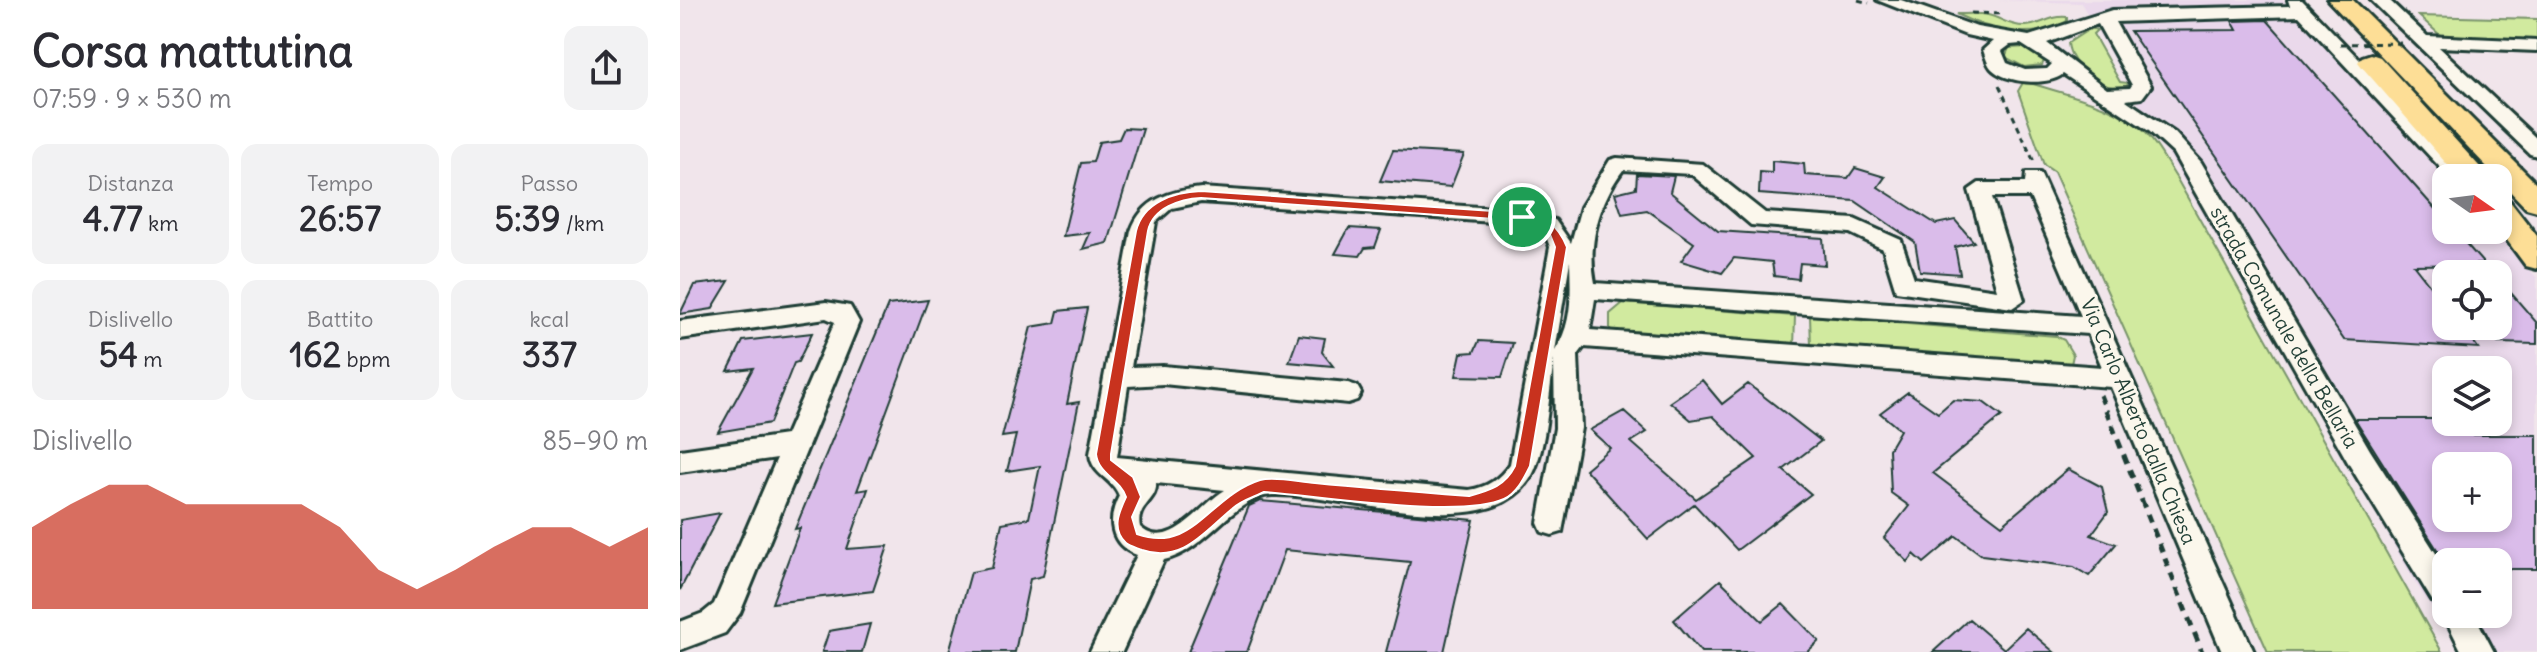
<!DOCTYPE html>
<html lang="it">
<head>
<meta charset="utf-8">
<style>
  :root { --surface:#fff; --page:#f2f2f3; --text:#2b2b33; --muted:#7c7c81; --accent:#c8321e }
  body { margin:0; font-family:Delius,sans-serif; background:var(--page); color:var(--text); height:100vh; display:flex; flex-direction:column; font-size:30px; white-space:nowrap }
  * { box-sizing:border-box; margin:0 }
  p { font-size:26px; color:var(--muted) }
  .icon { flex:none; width:44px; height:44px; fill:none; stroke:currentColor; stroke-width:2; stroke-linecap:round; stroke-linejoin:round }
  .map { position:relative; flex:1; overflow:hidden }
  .side { display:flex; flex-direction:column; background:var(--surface); width:680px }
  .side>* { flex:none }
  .needle { width:52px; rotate:104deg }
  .tools { position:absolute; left:1752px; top:164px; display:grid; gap:16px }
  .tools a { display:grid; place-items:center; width:80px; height:80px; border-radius:16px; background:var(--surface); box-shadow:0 4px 12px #0003; font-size:40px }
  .pin { position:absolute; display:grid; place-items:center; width:68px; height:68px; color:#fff; margin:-34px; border:4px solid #fff; border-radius:50%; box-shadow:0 2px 8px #0007 }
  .round { display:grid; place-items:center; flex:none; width:84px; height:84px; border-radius:16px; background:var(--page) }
  .head { display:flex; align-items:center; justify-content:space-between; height:136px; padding:0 32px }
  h1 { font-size:44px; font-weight:700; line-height:60px }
  .figures { display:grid; grid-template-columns:repeat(3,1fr); gap:12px; height:136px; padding:8px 32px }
  .figures div { display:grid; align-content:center; border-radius:16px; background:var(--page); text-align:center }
  .figures b { font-size:34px; font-weight:700 }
  .figures small { font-size:22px; font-weight:400 }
  .figures p { font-size:22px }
  .chart { height:224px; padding:16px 32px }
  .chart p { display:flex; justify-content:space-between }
  .chart svg { width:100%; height:144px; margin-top:8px; fill:var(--accent); opacity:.7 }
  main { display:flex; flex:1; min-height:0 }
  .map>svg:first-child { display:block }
  .built { fill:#ead9eb; fill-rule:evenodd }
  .green { fill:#d1ea9f; stroke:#78946a; stroke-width:2 }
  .building { fill:#dabcea; stroke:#1f3d34; stroke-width:2; fill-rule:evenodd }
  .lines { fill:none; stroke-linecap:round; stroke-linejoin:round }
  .minor-casing { stroke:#1f3d34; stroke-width:6 }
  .highway-casing { stroke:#1f3d34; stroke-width:6 }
  .path-far1 { stroke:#1f3d34; stroke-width:3; stroke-dasharray:6 5; stroke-linecap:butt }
  .path { stroke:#1f3d34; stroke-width:5; stroke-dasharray:9 7; stroke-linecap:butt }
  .minor { fill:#fbf7ec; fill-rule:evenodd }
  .highway { fill:#fdde96; fill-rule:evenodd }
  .path-bridge { stroke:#1f3d34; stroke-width:3; stroke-dasharray:6 5; stroke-linecap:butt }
  .route { fill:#c8321e; stroke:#fff; stroke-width:2; fill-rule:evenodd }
  .labels { text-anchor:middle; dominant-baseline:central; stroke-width:6; stroke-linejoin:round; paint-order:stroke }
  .street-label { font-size:20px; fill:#1f3d34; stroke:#fbf7ec }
</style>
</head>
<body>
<main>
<section class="side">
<div class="head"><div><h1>Corsa mattutina</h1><p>07:59 · 9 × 530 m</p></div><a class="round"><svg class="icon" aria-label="share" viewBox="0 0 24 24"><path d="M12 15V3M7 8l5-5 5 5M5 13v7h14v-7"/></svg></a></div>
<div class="figures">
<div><p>Distanza</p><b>4.77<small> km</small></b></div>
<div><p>Tempo</p><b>26:57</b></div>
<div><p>Passo</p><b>5:39<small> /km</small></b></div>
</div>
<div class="figures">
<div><p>Dislivello</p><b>54<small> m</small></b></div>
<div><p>Battito</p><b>162<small> bpm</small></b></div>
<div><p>kcal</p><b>337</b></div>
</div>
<div class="chart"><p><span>Dislivello</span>85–90 m</p>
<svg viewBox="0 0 160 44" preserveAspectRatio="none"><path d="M0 44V19L10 12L20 6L30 6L40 12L50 12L60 12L70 12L80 19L90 32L100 38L110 32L120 25L130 19L140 19L150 25L160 19V44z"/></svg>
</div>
</section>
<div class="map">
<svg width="1857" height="652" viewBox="0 0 1857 652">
  <rect width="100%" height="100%" fill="#f1e5eb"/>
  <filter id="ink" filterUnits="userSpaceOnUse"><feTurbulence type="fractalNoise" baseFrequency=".0125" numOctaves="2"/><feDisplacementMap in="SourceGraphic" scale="16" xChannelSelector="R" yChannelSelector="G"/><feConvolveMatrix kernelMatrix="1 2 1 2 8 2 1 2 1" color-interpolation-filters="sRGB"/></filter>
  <g filter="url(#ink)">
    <path class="built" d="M1318,0H1603L1766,178V230H1814L1857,278V652H1782L1738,587L1401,3ZM1766,274H1818V326H1766ZM1766,370H1818V422H1766ZM1766,466H1818V518H1766ZM1766,562H1818V614H1766Z"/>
    <path class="green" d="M1276,14C1286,14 1298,13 1308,15C1321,18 1329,26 1344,26C1361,26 1370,15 1387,17V21C1353,41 1310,31 1276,14Z
      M1739,16L1857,19V40L1761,36Z
      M1411,28L1417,30L1413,34L1440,82L1448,83L1447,86C1423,94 1390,67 1388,43Z
      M1347,47L1365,59L1362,65L1344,67L1325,57L1329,48Z
      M1344,81C1382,94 1435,103 1465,132C1478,145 1487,164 1497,179L1762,652H1588L1374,172L1364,165L1338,91Z
      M943,303L1115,316L1114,347L936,333L930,329V314Z
      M1130,316L1376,336L1384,340L1393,355L1391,364L1379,365L1131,346Z"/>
    <path class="building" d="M1587,20L1766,221V230H1774L1804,264L1734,265L1766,306V326H1782L1798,348L1664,340L1450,31L1557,30L1552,21Z
      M444,128L463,129L428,243L403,249L410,233L383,236L401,163L413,162L419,142L439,139Z
      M713,150L784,154L771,187L700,181Z
      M1092,161L1124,164L1125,175L1168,178L1175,168L1205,177L1198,187L1256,224L1275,220L1294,242L1275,247L1280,274L1240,271L1235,242L1175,201L1079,194L1080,172L1092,173Z
      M957,174L994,176L990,192L1038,231L1143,238L1145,265L1120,263L1118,279L1094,276L1092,262L1054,258L1042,273L1001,261L1014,243L967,210L942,214L935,193L956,188Z
      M669,228L701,230L695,247L685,248L680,256L655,254Z
      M1818,278L1857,323V344L1818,343Z
      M49,281L32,309L0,314L14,285Z
      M248,300L177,491L188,489L167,549L208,546L193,591L92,603L120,528L115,529L208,305Z
      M407,308L387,404L399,402L363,576L350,579L335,652H269L291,572L312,568L322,523L349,518L360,466L327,471L336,435L322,437L351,327L375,323L378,311Z
      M132,333L118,362L114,363L90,423L38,432L73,368L48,371L63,341Z
      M619,335L645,338L642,352L653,366L609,362Z
      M799,341L833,343L822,377L776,376L781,353L794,352Z
      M1022,380L1042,404L1068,384L1141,441L1103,470L1131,494L1057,550L1014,504L968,539L905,469L930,448L910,430L944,411L967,432L951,442L1016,499L1076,458L1033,416L1011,420L990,402Z
      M1228,392L1258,413L1273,400L1303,402L1322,416L1253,473L1322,525L1388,469L1422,487L1428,512L1411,535L1436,544L1409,576L1394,567L1302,555L1276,536L1244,563L1234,554L1228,562L1204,538L1229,506L1211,493L1209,449L1220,430L1200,413Z
      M1675,419H1766L1782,435H1857V569H1818V562H1765ZM1766,466H1818V518H1766Z
      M580,501L794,520L764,652H706L730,562L605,550L567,652H508L569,506Z
      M40,513L0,590V520Z
      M1040,580L1082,621L1103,604L1139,641L1127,652H1021L994,620Z
      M1289,619L1324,649L1346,628L1374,652H1253Z
      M190,624L182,652H142L149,631Z"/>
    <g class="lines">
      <g class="minor-casing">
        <path id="minor" d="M1197,0H1221L1297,27L1349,36L1432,10L1610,6L1608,0H1622L1789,173L1792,178H1770L1619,16L1435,22L1471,86L1462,98L1446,100L1495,133L1521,162L1690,450L1766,569V614H1794L1814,652H1782L1763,614L1765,608L1755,605L1670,466L1493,153L1469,131L1383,74C1368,87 1324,83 1311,68C1307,63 1305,55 1303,50L1313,41L1286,35ZM1418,24L1452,85L1450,88L1427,89L1367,43ZM1341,44L1372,64L1367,69L1345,70L1327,63L1322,51L1330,45Z
          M1691,0H1709L1747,36L1857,41V51L1759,47L1857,139V156L1850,154Z
          M937,158L1023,164L1085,213L1174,219L1221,240L1234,278L1317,290L1289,190L1299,183H1345L1346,173H1360L1574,652H1542L1431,387L904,347L898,355L901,428L882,532L872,535L862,532L858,523L875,428L874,360C869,392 867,440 855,469C821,552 661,492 592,495C553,497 526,551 484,560L442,652H410L457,555C429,545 427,519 439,496C433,478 412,476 410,454L451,231C462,199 490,191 521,188L842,210L875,220L891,243L901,207L930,160ZM943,170L1011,174L1071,225L1170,233L1203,249L1216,291L1332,308L1344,300L1312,197H1350L1401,316L915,283C907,244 919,202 943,170ZM521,202L842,224L865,234L870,247L830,464C819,479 808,487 789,490L437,457L448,386L483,384L668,403L677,400L681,393L677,386L668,383L483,366L451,367L476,222L492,208ZM890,261C891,294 893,322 875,351ZM915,299L1408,334L1422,367L910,330ZM476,483L545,490C521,504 489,554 460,527C455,506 478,501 476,483Z
          M146,302L170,306L179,322L60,613L45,633L0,650V622L23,613L34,604L97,458L0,472V450L106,435L155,322L146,318L0,339V321Z"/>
      </g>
      <g class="highway-casing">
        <path id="highway" d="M1648,0H1673L1857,184V211L1846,208Z
          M1691,54L1700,57L1810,178H1779L1682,67L1678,62L1682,57Z
          M1818,197L1829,200L1857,236V269L1846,266L1818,228Z"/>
      </g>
      <path class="path-far1" d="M1178,0L1189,3
        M1291,13L1323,14
        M1319,85L1355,164"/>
      <path class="path" d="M1420,395L1522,652"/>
      <use href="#minor" class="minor"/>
      <use href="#highway" class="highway"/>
      <path class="path-bridge" d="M1660,44L1724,43"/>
    </g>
  </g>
  <path class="route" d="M521,191L842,213C866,216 878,225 887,247L850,466C844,478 837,493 824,499C781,519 638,496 584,492C574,497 560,501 552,509C525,531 502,564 462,550C457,548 449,546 446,543C431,529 439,512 446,497C440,479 418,474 416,454L456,231C463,202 494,192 521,191ZM521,198L842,221L869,232L875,247L835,466C825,486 810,490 789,496C737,492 686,488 635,483C619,482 595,476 580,480C529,496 513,554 457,534L452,517L461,497L453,477L431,460V454L468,231C473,208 500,199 521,198Z"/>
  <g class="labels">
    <g class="street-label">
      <text transform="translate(1605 327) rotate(60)">strada Comunale della Bellaria</text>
      <text transform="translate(1459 421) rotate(67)">Via Carlo Alberto dalla Chiesa</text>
    </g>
  </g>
</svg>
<div class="tools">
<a><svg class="needle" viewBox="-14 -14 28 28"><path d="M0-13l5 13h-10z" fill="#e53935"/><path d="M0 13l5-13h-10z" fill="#7c7c81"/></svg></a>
<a><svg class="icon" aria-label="locate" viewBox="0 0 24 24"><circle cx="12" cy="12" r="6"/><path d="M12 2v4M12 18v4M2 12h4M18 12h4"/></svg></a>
<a><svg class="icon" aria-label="layers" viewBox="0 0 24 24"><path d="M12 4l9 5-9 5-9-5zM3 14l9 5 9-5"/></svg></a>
<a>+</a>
<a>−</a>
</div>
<div class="pin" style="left:842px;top:217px;background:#1e9e55"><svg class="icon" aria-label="arrive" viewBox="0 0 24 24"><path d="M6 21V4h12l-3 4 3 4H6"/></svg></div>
</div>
</main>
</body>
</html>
